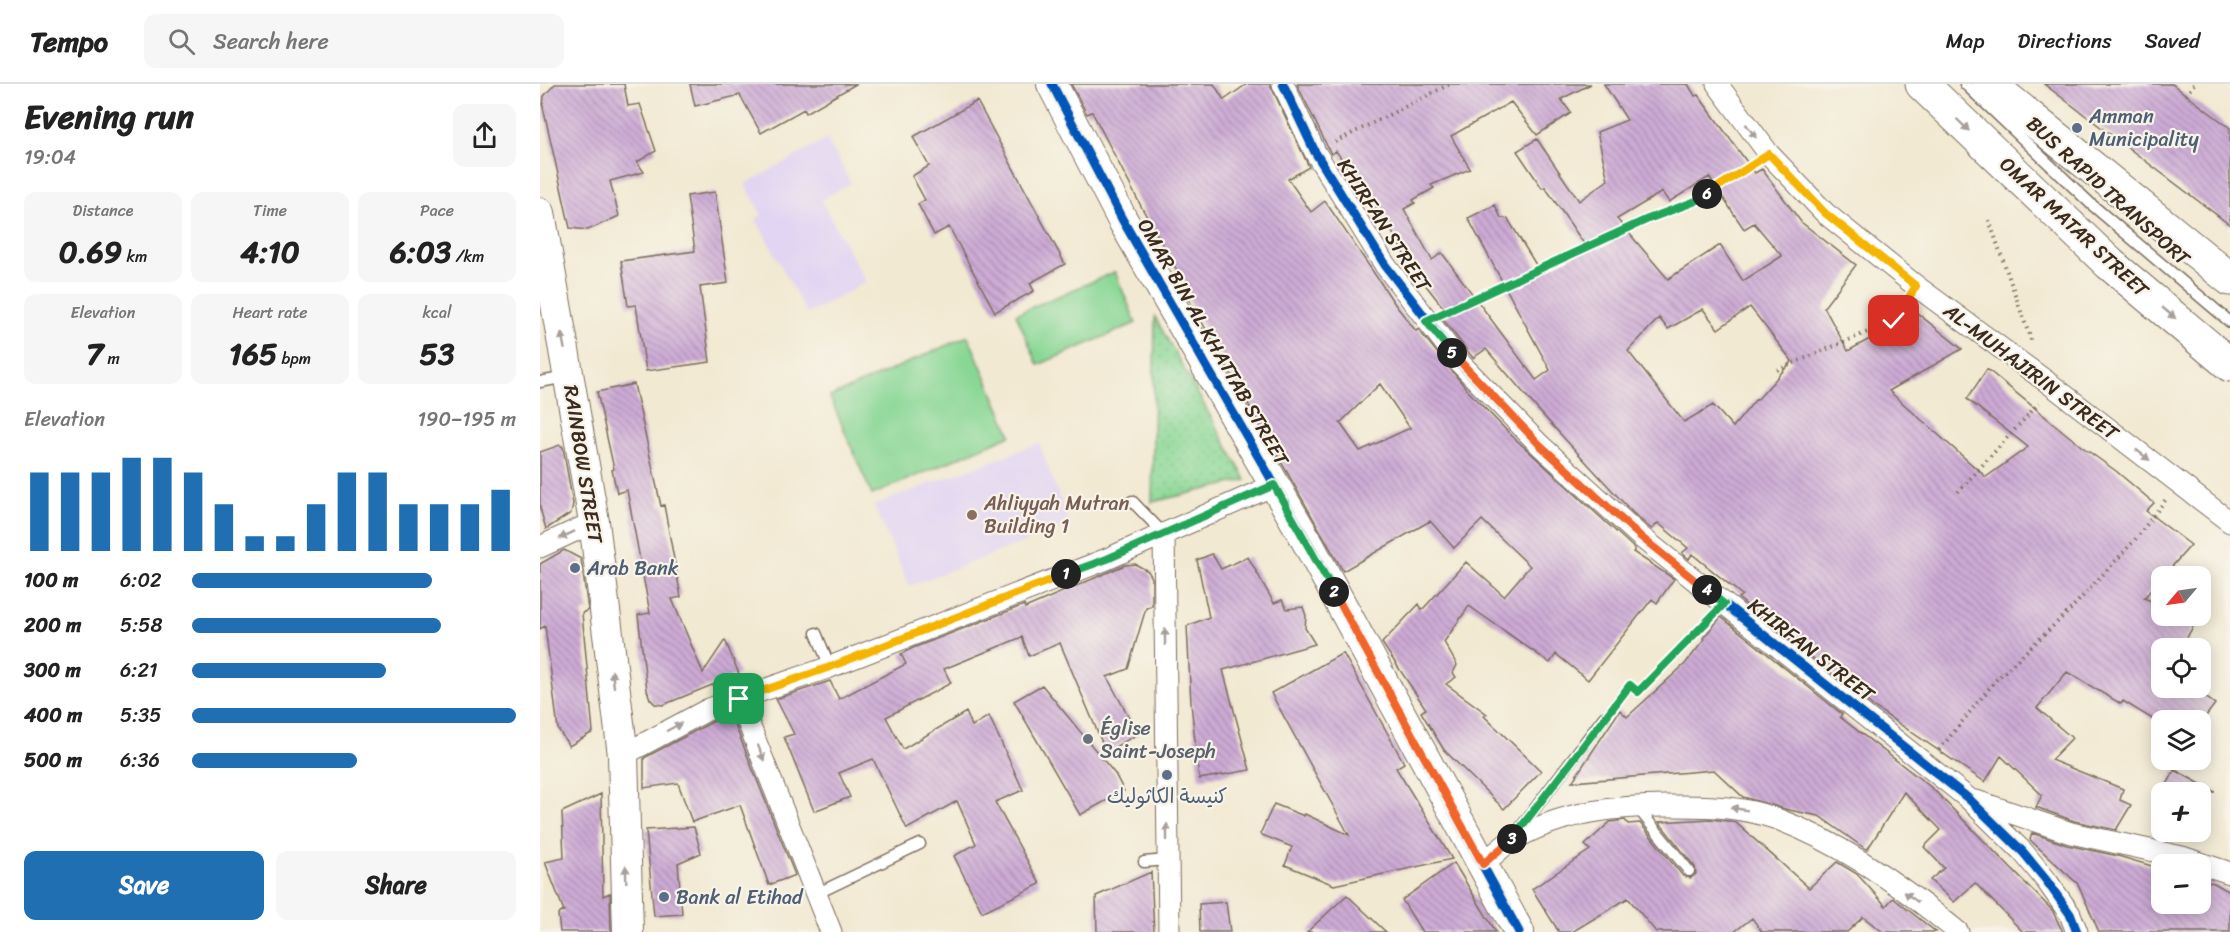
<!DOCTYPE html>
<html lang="en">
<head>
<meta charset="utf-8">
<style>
  :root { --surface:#fff; --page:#f6f6f6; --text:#222; --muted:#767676; --line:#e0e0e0; --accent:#1f6fb2 }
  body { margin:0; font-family:Sriracha,"Playpen Sans Arabic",sans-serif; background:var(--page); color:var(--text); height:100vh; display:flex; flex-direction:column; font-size:22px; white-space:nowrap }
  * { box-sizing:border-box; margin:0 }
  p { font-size:20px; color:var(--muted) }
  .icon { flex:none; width:33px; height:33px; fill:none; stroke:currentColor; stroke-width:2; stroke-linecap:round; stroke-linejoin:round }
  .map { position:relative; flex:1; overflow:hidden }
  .panel { display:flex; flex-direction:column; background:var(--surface); width:540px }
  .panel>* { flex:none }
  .needle { width:39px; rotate:241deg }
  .tools { position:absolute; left:1611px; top:482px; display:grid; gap:12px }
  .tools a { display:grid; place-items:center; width:60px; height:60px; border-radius:12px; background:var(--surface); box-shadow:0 3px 15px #0003; font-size:30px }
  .pin { position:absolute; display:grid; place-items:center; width:51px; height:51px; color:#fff; margin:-26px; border-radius:12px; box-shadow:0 3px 9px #0006 }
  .km { position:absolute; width:30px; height:30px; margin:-15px; border-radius:50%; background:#222; color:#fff; font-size:16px; line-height:30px; text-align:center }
  .round { display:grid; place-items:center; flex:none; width:63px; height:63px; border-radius:12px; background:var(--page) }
  .overview { display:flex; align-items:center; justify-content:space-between; height:102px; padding:0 24px }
  h1 { font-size:33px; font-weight:800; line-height:45px }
  .metrics { display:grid; grid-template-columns:repeat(3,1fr); gap:9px; height:102px; padding:6px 24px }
  .metrics div { display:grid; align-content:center; border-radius:12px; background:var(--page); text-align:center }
  .metrics b { font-size:30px; font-weight:800 }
  .metrics small { font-size:16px; font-weight:400 }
  .metrics p { font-size:16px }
  .chart { height:168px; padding:12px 24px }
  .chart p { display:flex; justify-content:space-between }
  .chart svg { width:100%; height:108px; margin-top:6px; stroke:var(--accent); stroke-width:6 }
  .action { display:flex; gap:12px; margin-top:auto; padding:12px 24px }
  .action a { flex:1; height:69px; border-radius:12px; background:var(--accent); color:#fff; font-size:24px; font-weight:800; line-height:69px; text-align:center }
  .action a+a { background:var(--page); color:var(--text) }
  ul { padding:0 24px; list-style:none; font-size:20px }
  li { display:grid; grid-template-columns:96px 72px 1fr; align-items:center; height:45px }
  li i { height:15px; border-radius:8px; background:var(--accent) }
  header { display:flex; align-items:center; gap:36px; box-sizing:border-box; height:84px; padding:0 30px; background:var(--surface); border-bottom:2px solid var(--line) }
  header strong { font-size:28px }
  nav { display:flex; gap:33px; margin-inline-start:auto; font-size:21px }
  .search { width:420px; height:54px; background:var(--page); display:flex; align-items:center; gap:15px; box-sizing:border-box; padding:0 21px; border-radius:12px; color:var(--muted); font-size:22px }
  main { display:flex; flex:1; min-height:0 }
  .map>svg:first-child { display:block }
  .built { fill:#e2d4f3 }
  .grass { fill:url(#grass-dots); stroke:#62805a; stroke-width:1.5 }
  .pitch { fill:#89d795; stroke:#62805a; stroke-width:1.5 }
  .building { fill:url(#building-back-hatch); fill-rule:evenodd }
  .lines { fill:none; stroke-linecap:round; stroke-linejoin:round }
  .lane-casing { stroke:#7b6d5d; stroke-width:13 }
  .street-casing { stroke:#7b6d5d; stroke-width:23 }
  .secondary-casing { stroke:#7b6d5d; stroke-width:32 }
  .primary-casing { stroke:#7b6d5d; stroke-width:35 }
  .path { stroke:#7b6d5d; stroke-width:4; stroke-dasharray:1.5 4.5; stroke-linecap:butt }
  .lane { stroke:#fff; stroke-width:10 }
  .street { stroke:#fff; stroke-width:21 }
  .secondary { stroke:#fff; stroke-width:30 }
  .primary { stroke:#fff; stroke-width:33 }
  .cycleway-casing { stroke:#f7f3e8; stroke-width:13 }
  .cycleway { stroke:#0057b8; stroke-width:9 }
  .oneway { fill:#a79f9a }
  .split-1-casing { stroke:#fff; stroke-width:12 }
  .split-2-casing { stroke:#fff; stroke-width:12 }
  .split-3-casing { stroke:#fff; stroke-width:12 }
  .split-4-casing { stroke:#fff; stroke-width:12 }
  .split-5-casing { stroke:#fff; stroke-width:12 }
  .split-6-casing { stroke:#fff; stroke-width:12 }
  .split-7-casing { stroke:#fff; stroke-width:12 }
  .split-1 { stroke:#f5b400; stroke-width:8 }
  .split-2 { stroke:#22a559; stroke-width:8 }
  .split-3 { stroke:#f0652b; stroke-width:8 }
  .split-4 { stroke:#22a559; stroke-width:8 }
  .split-5 { stroke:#f0652b; stroke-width:8 }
  .split-6 { stroke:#22a559; stroke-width:8 }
  .split-7 { stroke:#f5b400; stroke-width:8 }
  .service-dot { fill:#5c6f8a; stroke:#f7f3e8; stroke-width:2 }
  .education-dot { fill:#8d6e63; stroke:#f7f3e8; stroke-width:2 }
  .worship-dot { fill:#6b7280; stroke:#f7f3e8; stroke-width:2 }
  .labels { text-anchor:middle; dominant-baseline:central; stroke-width:4.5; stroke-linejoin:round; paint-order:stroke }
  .service-label { font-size:20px; fill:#4e5e75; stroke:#f7f3e8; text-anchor:start }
  .street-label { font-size:20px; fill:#3b2a1e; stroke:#f7f3e8 }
  .education-label { font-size:20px; fill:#785e54; stroke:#f7f3e8; text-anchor:start }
  .worship-label { font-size:20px; fill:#5b616d; stroke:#f7f3e8; text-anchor:start }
</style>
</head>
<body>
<header>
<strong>Tempo</strong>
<div class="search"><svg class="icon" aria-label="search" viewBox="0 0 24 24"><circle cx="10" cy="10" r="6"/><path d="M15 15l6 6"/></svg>Search here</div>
<nav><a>Map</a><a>Directions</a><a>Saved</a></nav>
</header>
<main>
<section class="panel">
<div class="overview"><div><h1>Evening run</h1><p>19:04</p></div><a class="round"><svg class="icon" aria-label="share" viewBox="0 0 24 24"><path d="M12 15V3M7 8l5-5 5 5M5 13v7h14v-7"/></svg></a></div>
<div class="metrics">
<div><p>Distance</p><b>0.69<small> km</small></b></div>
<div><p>Time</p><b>4:10</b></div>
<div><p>Pace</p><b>6:03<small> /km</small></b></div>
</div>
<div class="metrics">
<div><p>Elevation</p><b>7<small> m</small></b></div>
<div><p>Heart rate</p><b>165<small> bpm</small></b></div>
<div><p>kcal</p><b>53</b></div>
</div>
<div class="chart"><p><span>Elevation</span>190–195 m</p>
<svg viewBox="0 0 160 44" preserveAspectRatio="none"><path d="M5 44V12M15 44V12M25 44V12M35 44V6M45 44V6M55 44V12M65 44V25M75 44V38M85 44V38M95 44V25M105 44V12M115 44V12M125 44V25M135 44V25M145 44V25M155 44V19"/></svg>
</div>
<ul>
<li><b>100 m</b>6:02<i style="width:74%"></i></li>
<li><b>200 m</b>5:58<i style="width:77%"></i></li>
<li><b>300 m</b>6:21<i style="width:60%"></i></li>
<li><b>400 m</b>5:35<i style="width:100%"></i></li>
<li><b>500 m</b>6:36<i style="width:51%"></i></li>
</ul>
<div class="action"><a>Save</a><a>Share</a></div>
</section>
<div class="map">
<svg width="1690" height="848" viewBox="0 0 1690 848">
  <defs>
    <pattern id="grass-dots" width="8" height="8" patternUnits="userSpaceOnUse" patternTransform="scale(1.5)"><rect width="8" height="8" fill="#89d795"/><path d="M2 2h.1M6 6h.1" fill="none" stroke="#77b980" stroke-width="1.8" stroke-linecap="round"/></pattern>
    <pattern id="building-back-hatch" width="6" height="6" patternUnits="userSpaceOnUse" patternTransform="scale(1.5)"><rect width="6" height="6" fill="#cdabd6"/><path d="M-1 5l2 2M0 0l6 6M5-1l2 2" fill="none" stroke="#a88bad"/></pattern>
  </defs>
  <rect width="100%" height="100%" fill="#f7f3e8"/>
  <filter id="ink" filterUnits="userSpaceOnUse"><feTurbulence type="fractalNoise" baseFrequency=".0167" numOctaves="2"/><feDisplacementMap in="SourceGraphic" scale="12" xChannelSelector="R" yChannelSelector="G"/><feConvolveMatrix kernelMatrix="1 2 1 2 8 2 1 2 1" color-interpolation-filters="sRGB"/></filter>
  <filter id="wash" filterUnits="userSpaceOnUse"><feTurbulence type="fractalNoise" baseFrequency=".008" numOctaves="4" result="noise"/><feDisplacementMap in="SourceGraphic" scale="24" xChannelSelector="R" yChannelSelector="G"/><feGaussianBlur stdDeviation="1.35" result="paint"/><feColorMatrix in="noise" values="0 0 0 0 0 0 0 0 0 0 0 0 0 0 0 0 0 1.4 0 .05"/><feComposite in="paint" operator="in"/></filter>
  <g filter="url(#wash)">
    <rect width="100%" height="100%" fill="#f2e9d2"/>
    <path class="built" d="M287,55L311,99L281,116L326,198L267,230L216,135L222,131L205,100Z
      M499,359L530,441L369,502L334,421Z"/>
    <path class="grass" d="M615,233L706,396L612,418Z"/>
    <path class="pitch" d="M575,188L596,239L498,281L476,230Z
      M428,252L471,351L332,411L290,313Z"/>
    <g id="blocks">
      <path class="building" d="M15,0H84L88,22L100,20L116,67L97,78L104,88L70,97L79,132L48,146L30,144L3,23L4,12Z
        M150,0H316L266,29L264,25L221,49L200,11L155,22Z
        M531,0H674L684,16L707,0H730L769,83L748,95L771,128L785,117L857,223L876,247L878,245L929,308L972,352L1095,465L1093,468L1134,495L1117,519L1112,515L1048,596L1016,570L1010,579L929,522L904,558L917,581L913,589L916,593L906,600L947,630L944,632L1001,687L964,725L904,666L881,628L886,625L842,559L879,520L882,526L926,478L964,512L990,482L942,436L914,464L890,437L803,487L646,210L649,208L602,124L552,28L547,30ZM840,300L870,344L820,367L800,339Z
        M757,0H1051L1021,15L1031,29L997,51L971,18L911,52L930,85L891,101L894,104L873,116L875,119L864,125L892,176L902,169L996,296L1010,286L928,134L955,121L961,134L968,135L1001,189L1047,164L1005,103L1002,104L977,67L997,55L1039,117L1068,96L1057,48L1087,36L1064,0H1148L1155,12L1158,11L1215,89L1222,85L1261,138L1316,181L1284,223L1308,267L1377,229L1422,265L1349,307L1446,393L1488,363L1427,315L1447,285L1541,362L1576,387L1614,419L1606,427L1651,461L1604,514L1622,522V531H1639L1655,539L1641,564H1622V603H1651L1675,620L1663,636H1614L1583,617L1581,620L1527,588L1497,624L1532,654L1511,676L1583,705L1580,716L1591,721L1576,746L1534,737L1496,723L1502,711L1461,672L1445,698L1333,622L1198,514L1202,511L1152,470L1149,475L1142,469L1148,464L1118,439L1112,445L1109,443L1092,428L1000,328L946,265L933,274L902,234L909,231L870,181L845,135L796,67L791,70ZM1169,93L1204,145L1214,139L1242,172L1203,197L1180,161L1128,195L1077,135L1122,108L1129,118ZM1210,223L1252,277L1217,316L1216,315L1193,343L1173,321L1144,338L1088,267L1119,234L1128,245L1163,225L1178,245Z
        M1504,0H1632L1690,44V141Z
        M437,17L525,180L490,199L494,207L455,228L409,143L394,151L378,120L385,116L372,92L389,82L373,53Z
        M175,108L188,199L160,203L170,278L106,287L96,221L88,222L81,177L155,167L147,112Z
        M94,300L121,422L124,421L141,513L132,515L163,589L185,556L199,590L123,621L115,620L110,615L107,606L98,531L110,529L87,406L77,409L72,386L74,385L57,308Z
        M20,361L23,363L33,420L31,429L6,445L0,424V368Z
        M24,466L41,475L48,526L42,529L53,648L29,662L18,645L5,542L0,545V480Z
        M672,470L681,485L708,473L734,519L742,516L747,525L763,523L766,532L765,544L775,560L683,586L710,686L659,695L651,619L647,542L669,533L657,476Z
        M595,480L608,487L612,494V522L606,524L588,585L567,593L598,650L566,668L520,559L489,572L482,553L404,585L411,599L346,633L363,665L426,628L432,642L449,632L483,706L455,718L500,800L442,828L414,772L436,760L417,717L367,745L333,675L299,689L310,713L274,727L244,653L254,650L236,615L290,597L299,615L366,580L361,570L373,564L484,521L485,524L585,481Z
        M1181,533L1302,630L1300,633L1392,704L1512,826L1523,848H1483L1435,799L1414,818L1390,796L1404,784L1384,763L1401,746L1364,708L1327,766L1279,732L1249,726L1203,713L1174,686L1032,698L1080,626L1087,633L1145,580L1165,555L1163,554Z
        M803,569L864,679L856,684L912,775L794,801L745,781L752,763L720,750L734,720L764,732L765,730L809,751L731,609Z
        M502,601L575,690L584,707L540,731L474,617Z
        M191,631L255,791L229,801L200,721L152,738L138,699L104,704V674L174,637Z
        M1635,686L1675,708H1623Z
        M61,710L63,812L70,809L71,848H20L18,830L24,827L5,778L24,774L22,728Z
        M1171,735L1195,738L1269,804L1297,778L1317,790L1346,822L1353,814L1396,848H1343L1323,833L1307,848H1222L1212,834L1194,848H1116L1088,814L1032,848H1019L992,805L1050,766L1045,761L1070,738L1085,736L1088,740L1100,739L1143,792L1151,794L1156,790L1155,783L1119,738Z
        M154,743L161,769L138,779L142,830L114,832L106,746Z
        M1492,749L1527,761L1578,772L1622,785V819H1660V796L1674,799L1690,808V848H1559L1538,800L1490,756Z
        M914,779L956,848H882L862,816Z
        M611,788L614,848H557L556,812Z
        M807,811L846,848H767Z
        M686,818L690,848H660L659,820Z"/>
    </g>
  </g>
  <g filter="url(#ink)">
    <use href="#blocks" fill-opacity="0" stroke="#7b6d5d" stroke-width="1.5"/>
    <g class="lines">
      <g class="lane-casing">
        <path id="lane" d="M1425,0L1551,120L1690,238
          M0,298L26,293
          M592,417L624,450
          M276,549L290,583
          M1096,722L1149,787
          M978,747L1064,633
          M604,778L627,776
          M276,810L380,760"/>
      </g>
      <g class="street-casing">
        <path id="street" d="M743,0L775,68L845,181L921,280L1000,361L1101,453L1429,715L1483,768L1506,796L1530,830L1537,848
          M1177,0L1229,70L1285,129L1376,202L1514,303L1690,438
          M624,450L629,848
          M0,463L54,438
          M199,615L291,848
          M83,671L169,625L290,583L567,475L734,401
          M1436,717L1531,749L1642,773L1690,789
          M943,780C952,773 961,763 971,757C1022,727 1080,721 1138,722C1172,722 1204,723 1237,735C1299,758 1366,805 1418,848"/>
      </g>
      <g class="secondary-casing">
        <path id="secondary" d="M512,0L582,135L765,454L979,848
          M0,129L54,438L83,671L88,848"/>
      </g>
      <g class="primary-casing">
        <path id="primary" d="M1382,0L1570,180L1690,281
          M1449,0L1690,195"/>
      </g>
      <path class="path" d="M1646,11L1654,0
        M795,58L910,0
        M1449,136L1492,259
        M907,228L1108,135L1156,117L1210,82
        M1237,286L1354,237L1365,220
        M1418,408L1499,319
        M1074,620L1090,601L1098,608L1169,535
        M1399,666L1456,596L1529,527L1594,457L1627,414"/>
      <use href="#lane" class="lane"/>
      <use href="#street" class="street"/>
      <use href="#secondary" class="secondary"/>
      <use href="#primary" class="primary"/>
      <g class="cycleway-casing">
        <path id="cycleway" d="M512,0L582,135L765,454L979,848
          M743,0L775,68L845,181L921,280L1000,361L1101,453L1429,715L1483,768L1506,796L1530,830L1537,848"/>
      </g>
      <use href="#cycleway" class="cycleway"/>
    </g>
    <defs><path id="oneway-solid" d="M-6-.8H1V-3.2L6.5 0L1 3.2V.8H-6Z" transform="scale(1.5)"/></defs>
    <g class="oneway">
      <use href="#oneway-solid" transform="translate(1423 41) rotate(44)"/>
      <use href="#oneway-solid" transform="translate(1211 47) rotate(53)"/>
      <use href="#oneway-solid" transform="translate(1629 229) rotate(40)"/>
      <use href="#oneway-solid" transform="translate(23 257) rotate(-101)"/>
      <use href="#oneway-solid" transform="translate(1603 371) rotate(38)"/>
      <use href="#oneway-solid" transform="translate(27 451) rotate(154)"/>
      <use href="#oneway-solid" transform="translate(625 553) rotate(-90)"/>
      <use href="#oneway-solid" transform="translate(73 595) rotate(-97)"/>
      <use href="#oneway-solid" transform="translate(134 643) rotate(-28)"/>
      <use href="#oneway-solid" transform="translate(221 669) rotate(69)"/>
      <use href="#oneway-solid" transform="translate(1199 725) rotate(-171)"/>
      <use href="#oneway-solid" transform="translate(627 748) rotate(-90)"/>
      <use href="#oneway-solid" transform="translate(86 790) rotate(-92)"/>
      <use href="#oneway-solid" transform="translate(1371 813) rotate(-143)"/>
    </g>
  </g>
  <g class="lines" filter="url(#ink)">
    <g class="split-1-casing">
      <path id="split-1" d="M199,615L290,583L526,490"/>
    </g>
    <g class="split-2-casing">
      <path id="split-2" d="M526,490L567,475L734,401L794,508"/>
    </g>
    <g class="split-3-casing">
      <path id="split-3" d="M794,508L943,780L972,755"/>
    </g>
    <g class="split-4-casing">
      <path id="split-4" d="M972,755L1090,601L1098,608L1184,520L1167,506"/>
    </g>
    <g class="split-5-casing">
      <path id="split-5" d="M912,269L1000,361L1101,453L1167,506"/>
    </g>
    <g class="split-6-casing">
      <path id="split-6" d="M912,269L886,237L1108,135L1156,117L1167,110"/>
    </g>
    <g class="split-7-casing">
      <path id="split-7" d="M1167,110L1229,70L1285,129L1376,202L1354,237"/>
    </g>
    <use href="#split-1" class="split-1"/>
    <use href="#split-2" class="split-2"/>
    <use href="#split-3" class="split-3"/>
    <use href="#split-4" class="split-4"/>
    <use href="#split-5" class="split-5"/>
    <use href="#split-6" class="split-6"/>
    <use href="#split-7" class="split-7"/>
  </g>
  <g class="service-dot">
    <circle cx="1537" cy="44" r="6"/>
    <circle cx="35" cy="484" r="6"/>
    <circle cx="627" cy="691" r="6"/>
    <circle cx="124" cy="813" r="6"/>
  </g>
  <circle class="education-dot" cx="432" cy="431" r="6"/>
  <circle class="worship-dot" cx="548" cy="655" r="6"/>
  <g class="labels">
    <g class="service-label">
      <text x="1549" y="32">Amman<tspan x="1549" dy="23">Municipality</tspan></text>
      <text x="47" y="484">Arab Bank</text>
      <text x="627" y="712" text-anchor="middle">كنيسة الكاثوليك</text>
      <text x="136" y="813">Bank al Etihad</text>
    </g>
    <g class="street-label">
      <text transform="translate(1568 107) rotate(42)">BUS RAPID TRANSPORT</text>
      <text transform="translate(844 141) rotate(57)">KHIRFAN STREET</text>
      <text transform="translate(1534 143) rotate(43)">OMAR MATAR STREET</text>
      <text transform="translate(673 258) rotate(60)">OMAR BIN AL KHATTAB STREET</text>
      <text transform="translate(1491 288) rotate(37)">AL-MUHAJIRIN STREET</text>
      <text transform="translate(43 380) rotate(81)">RAINBOW STREET</text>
      <text transform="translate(1271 566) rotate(38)">KHIRFAN STREET</text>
    </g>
    <g class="education-label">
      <text x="444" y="419">Ahliyyah Mutran<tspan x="444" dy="23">Building 1</tspan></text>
    </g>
    <g class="worship-label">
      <text x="560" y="644">Église<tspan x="560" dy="23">Saint-Joseph</tspan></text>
    </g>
  </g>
</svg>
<div class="tools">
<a><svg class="needle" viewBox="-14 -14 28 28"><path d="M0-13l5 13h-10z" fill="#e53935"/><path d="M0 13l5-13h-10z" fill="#767676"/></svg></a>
<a><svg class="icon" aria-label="locate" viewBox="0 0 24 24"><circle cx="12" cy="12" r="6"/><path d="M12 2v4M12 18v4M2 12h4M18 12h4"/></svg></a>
<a><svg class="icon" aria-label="layers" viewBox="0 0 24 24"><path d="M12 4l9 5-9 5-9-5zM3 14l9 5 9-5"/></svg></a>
<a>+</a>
<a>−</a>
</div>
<div class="pin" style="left:199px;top:615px;background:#1e9e55"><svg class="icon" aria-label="arrive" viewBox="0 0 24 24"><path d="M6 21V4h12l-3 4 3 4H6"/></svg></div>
<div class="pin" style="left:1354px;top:237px;background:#d93025"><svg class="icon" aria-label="check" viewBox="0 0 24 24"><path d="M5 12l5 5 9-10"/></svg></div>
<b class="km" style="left:526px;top:490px">1</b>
<b class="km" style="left:794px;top:508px">2</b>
<b class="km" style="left:972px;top:755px">3</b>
<b class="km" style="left:1167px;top:506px">4</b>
<b class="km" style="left:912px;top:269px">5</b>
<b class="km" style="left:1167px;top:110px">6</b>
</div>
</main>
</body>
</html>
